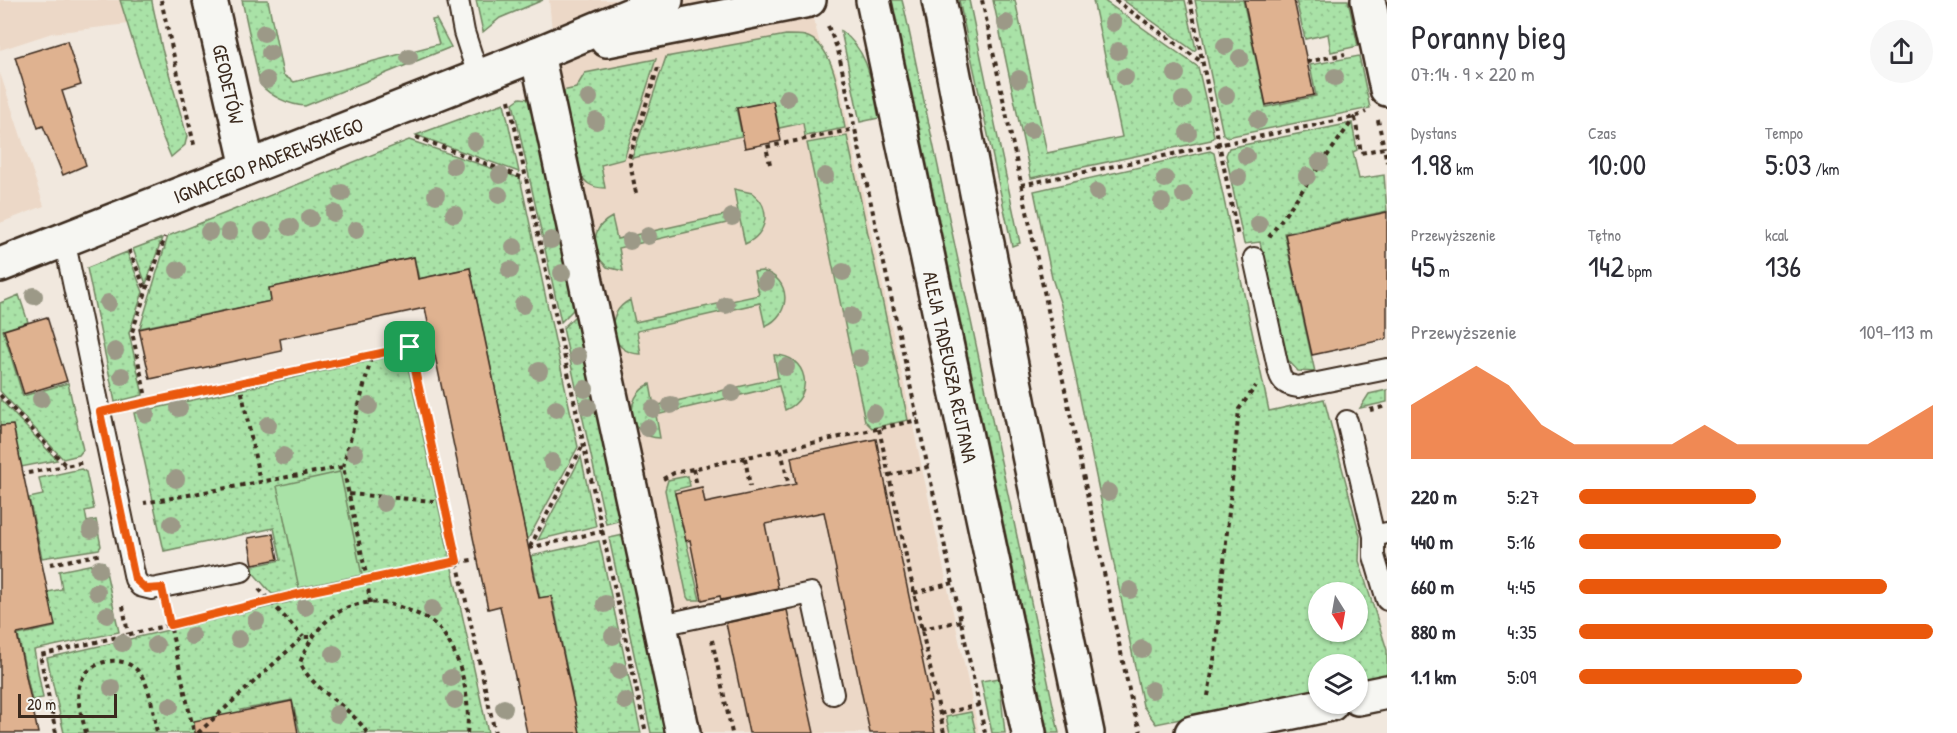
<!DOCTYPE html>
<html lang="pl">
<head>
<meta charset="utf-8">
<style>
  :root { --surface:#fff; --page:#f7f7f7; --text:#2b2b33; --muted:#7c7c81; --accent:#ea580c }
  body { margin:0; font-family:"Patrick Hand",sans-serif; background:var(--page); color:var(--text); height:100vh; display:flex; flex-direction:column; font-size:22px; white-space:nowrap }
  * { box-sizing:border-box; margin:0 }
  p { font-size:20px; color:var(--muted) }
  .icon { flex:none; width:33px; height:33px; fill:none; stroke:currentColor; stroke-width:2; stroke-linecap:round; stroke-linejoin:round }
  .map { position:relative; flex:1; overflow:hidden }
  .details { display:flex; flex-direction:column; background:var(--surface); width:570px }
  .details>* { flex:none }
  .needle { width:39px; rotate:169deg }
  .tools { position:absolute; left:1308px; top:582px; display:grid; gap:12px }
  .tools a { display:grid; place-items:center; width:60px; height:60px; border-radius:50%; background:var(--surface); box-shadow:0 2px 4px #0004; font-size:30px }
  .scale { position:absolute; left:18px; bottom:15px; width:99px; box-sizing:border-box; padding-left:6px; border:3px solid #3b2a1e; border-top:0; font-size:16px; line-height:21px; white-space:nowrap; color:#3b2a1e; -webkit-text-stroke:4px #f6f6f2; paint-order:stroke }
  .pin { position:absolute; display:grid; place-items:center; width:51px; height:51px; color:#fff; margin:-26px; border-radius:12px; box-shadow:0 3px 9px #0006 }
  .round { display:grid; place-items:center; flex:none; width:63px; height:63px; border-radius:32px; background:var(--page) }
  .overview { display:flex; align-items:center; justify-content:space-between; height:102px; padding:0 24px }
  h1 { font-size:33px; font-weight:600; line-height:45px }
  .metrics { display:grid; grid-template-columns:repeat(3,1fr); gap:9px; height:102px; padding:6px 24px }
  .metrics div { display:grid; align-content:center }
  .metrics b { font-size:30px; font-weight:600 }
  .metrics small { font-size:16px; font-weight:400 }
  .metrics p { font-size:16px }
  .chart { height:168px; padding:12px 24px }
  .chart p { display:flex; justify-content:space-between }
  .chart svg { width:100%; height:108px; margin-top:6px; fill:var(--accent); opacity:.7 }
  ul { padding:0 24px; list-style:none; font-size:20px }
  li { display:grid; grid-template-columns:96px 72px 1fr; align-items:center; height:45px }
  li i { height:15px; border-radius:8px; background:var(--accent) }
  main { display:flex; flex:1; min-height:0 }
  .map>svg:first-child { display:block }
  .built { fill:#ecd8c7 }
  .grass { fill:url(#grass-dots); stroke:#728662; stroke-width:1.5; fill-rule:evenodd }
  .pitch { fill:#a9e2a7; stroke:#728662; stroke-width:1.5 }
  .building { fill:#dfb290; stroke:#3b2a1e; stroke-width:1.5 }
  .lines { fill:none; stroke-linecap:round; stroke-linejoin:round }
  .service-casing { stroke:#3b2a1e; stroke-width:24 }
  .minor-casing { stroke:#3b2a1e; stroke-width:38 }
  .tertiary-casing { stroke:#3b2a1e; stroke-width:38 }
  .secondary-casing { stroke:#3b2a1e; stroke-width:38 }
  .path { stroke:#3b2a1e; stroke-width:4; stroke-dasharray:4.5 4.5; stroke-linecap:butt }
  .service { stroke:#f6f6f2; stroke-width:20 }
  .minor { stroke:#f6f6f2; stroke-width:33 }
  .tertiary { stroke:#f6f6f2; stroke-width:33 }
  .secondary { stroke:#f6f6f2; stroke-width:33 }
  .tree { fill:#9c9987 }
  .route-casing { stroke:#fff; stroke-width:12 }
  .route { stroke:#ea580c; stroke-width:8 }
  .labels { text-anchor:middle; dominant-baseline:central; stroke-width:4.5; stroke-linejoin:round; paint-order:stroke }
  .street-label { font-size:20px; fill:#3b2a1e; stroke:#f6f6f2 }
</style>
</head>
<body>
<main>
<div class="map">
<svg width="1387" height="733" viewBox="0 0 1387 733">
  <defs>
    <pattern id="grass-dots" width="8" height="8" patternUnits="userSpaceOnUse" patternTransform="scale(1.5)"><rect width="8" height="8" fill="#a9e2a7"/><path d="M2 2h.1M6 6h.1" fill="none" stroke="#92c28f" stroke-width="1.8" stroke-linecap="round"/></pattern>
  </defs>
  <rect width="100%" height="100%" fill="#f1e8de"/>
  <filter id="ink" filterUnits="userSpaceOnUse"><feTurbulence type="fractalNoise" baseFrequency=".0167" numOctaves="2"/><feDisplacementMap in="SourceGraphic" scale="12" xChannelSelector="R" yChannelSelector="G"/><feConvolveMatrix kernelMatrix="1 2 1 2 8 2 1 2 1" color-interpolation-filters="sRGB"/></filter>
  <g filter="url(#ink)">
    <path class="built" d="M0,0H120L128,24L52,33L0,50Z
      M549,0H809L819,41L837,73L979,733H696L557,82Z
      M0,73L44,206L0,223Z"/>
    <path class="grass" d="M120,0H152V2L162,49L187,136L185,145L171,157L161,133Z
      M242,0H268L283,75L294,82L439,44L432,20L436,19L451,47L305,106C289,105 270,96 260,84Z
      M476,0H543L500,18L483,32Z
      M892,0H902L905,12L1059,733H1048Z
      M959,0H969L1020,243L1012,246Z
      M993,0H1015L1047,153L1122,137L1093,0H1103L1198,67L1214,136L1211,140L1031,178Z
      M1123,0H1185L1196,49L1194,51Z
      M1195,0H1243L1266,107L1316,96L1310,65L1359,56L1370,108L1227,137L1223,134Z
      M1296,0H1348L1358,46L1331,52L1328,34L1305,39Z
      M841,31C870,51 872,86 879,118L860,122Z
      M786,35C792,35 800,35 805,36C836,44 840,102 845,128L805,136L803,123L779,128L773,101L736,108L742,136L632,158L666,57Z
      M656,59L624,159L601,165L605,188C591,188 585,183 578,171L562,91L576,88L585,73Z
      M520,98L529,99L575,308L561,322L513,103Z
      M504,103L519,172L416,135Z
      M1352,123L1357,150L1353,152L1359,179L1384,175L1387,211L1284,233L1315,372L1298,371L1286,358L1260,242L1244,244L1226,155L1229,148Z
      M847,136L908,420L872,428L865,421L807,143Z
      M409,140L520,178L578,447L527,541L470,268L419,279L414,257L269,288L271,301L140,328L168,236Z
      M1210,151L1214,153L1269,411L1324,399L1360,536L1359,561L1387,650V677L1358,683V664H1318V691L1156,724L1143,706L1061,305L1052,278L1034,191ZM1318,592H1358V632H1318Z
      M734,189L752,193C773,208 767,235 745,244L740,220L619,248L623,271L607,267L596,255C593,238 595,226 612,217L617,239L738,212Z
      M162,238L146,284L133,249Z
      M127,252L143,292L129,333L143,395L115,402L87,268Z
      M762,271C792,278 792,315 765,326L760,303L637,331L641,354C609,354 602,314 630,300L635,322L759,295L754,272Z
      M19,295L28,322L3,330L23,396L68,383L83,450L79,455L63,459L0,391V303Z
      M576,315L622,520L606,524L563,328Z
      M405,353L488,733H300L292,700L240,710L244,733H64L47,658L290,602L289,592L272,594L248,567L281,560L274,528L164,551L134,413Z
      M774,355C808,354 816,397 785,410L779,386L656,415L660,438C628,438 622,397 650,384L654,406L778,378Z
      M1387,390V402L1360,408L1369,394Z
      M0,399L57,460L21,467L0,445Z
      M581,457L596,526L538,540Z
      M81,469L86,472L94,509L85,511L87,522L96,520L101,546L99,549L42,558L29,498L43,495L39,478Z
      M688,476L690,486L674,490L700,600H689L687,597L665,490L668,480Z
      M624,535L667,733H651L609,538Z
      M599,541L641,733H580L552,596L540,598L531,556Z
      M104,562L119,632L34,650L43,698L32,700L18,635L55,627L48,592L62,589L59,571Z
      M999,678L1005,733H992L981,681Z
      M971,712L976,733H950L946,717Z"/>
    <path class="pitch" d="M340,472L362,575L299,588L277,486Z"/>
    <path class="building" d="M1244,0H1294L1314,95L1266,105Z
      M67,41L81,85L62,91L86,165L63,175L43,126L38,128L15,57Z
      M773,101L781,141L745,148L737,108Z
      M1387,212V339L1312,355L1285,234Z
      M414,257L418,279L470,268L539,598L551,596L580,733H527L500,606L488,609L425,308L280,339L282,351L150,379L139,329L271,301L269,288Z
      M47,317L67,381L24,394L4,330Z
      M13,425L55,626L17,634L38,733H0V426Z
      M876,439L931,701H928L935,733H870L824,512L765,524L778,588L721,600L720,596L702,600L690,540L686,541L675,493L702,487L705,503L796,484L791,457Z
      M273,534L278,559L253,564L248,538Z
      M787,610L814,733H749L726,623Z
      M292,701L298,733H195L194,721Z"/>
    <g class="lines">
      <g class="service-casing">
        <path id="service" d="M458,0L464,32L478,75
          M64,239L135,579L140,586L152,589L242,571
          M1254,258L1279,372C1282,383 1287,385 1298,387L1387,369
          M1347,421L1374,536
          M1387,533L1374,536V556L1387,600
          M661,625L811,593L833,694"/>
      </g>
      <g class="minor-casing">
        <g id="minor">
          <path id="s1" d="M210,0L248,167"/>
          <path d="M1368,0L1387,89"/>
          <path d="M537,54L683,733"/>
          <path d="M1358,698L1387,692"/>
          <path d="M1192,733L1331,704"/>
        </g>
      </g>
      <g class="tertiary-casing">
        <g id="tertiary">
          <path d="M607,40L809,0"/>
          <path id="s2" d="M0,265L537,54L666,0"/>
        </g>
      </g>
      <g class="secondary-casing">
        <g id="secondary">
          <path id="s3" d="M873,0L1029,733"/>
          <path d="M939,0L1025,436L1087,733"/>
        </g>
      </g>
      <path class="path" d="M161,0L195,149
        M982,0L1133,709L1141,733
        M1115,0L1203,63
        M1190,0L1238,237
        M828,26L838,50L985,733
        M1307,62L1345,54
        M509,100L646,733
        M1355,118L1361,153L1384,148L1387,162
        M1378,120L1384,148
        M416,137L526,179
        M770,164L766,147L855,129
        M1021,185L1355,117L1366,112
        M636,193L629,158L659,64
        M1269,237L1355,117
        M129,250L146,290
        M240,383L260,482
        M0,395L66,466L85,462
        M147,402L132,332L165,237
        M124,406L410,347L495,733
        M1370,410L1387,406
        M879,429L944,733
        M781,450L788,482
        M745,458L750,486
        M343,467L372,355
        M693,469L697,485
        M28,473L65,466
        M889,475L928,467
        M663,479L674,473L918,420
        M349,494L445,502
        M530,547L583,445
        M529,548L604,531
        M50,564L103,554
        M259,589L303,637
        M914,593L953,583
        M370,603L367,579L477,559
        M123,606L128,634
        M167,611L194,733
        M921,629L961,621
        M712,640L732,733
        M1208,696L1215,654L1239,409L1256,386
        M940,714L979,705
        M56,733L40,655L367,579L343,467L144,503
        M86,733C83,719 76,702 79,687C86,659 125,651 141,675C151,689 154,716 157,733
        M198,733L303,637H312
        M367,733C350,705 314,692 300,663C318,614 357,589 408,610C418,614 428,618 436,625C461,650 471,700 467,733"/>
      <use href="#service" class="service"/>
      <use href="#minor" class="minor"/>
      <use href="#tertiary" class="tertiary"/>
      <use href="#secondary" class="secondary"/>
    </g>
    <g class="tree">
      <circle cx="1006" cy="23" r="9"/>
      <circle cx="1113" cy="23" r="9"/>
      <circle cx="264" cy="33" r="9"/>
      <circle cx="1225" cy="46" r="9"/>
      <circle cx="1118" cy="51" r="9"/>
      <circle cx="270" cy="53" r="9"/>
      <circle cx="409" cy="57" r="9"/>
      <circle cx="1240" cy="58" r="9"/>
      <circle cx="1176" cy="74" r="9"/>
      <circle cx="1125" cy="77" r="9"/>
      <circle cx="1335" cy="77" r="9"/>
      <circle cx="1019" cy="79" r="9"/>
      <circle cx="267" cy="80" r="9"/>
      <circle cx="1226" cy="95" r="9"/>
      <circle cx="589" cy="98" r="9"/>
      <circle cx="787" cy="98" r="9"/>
      <circle cx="1183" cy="100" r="9"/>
      <circle cx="1258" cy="120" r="9"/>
      <circle cx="596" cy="121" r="9"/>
      <circle cx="1031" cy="130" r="9"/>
      <circle cx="1188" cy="133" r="9"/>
      <circle cx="475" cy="142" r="9"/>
      <circle cx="1246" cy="156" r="9"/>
      <circle cx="1320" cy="162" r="9"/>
      <circle cx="454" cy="166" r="9"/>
      <circle cx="500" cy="175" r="9"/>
      <circle cx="825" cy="176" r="9"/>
      <circle cx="1307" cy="176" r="9"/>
      <circle cx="1238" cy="177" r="9"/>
      <circle cx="1165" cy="179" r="9"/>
      <circle cx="1097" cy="192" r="9"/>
      <circle cx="342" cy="193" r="9"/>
      <circle cx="436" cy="195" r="9"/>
      <circle cx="499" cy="195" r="9"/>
      <circle cx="1184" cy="195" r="9"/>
      <circle cx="1162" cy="202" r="9"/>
      <circle cx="334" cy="213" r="9"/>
      <circle cx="454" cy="214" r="9"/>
      <circle cx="732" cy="217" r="9"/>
      <circle cx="310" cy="218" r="9"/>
      <circle cx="1259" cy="224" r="9"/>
      <circle cx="290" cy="227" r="9"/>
      <circle cx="356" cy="230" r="9"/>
      <circle cx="263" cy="231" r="9"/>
      <circle cx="209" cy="232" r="9"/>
      <circle cx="229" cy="232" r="9"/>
      <circle cx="648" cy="236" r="9"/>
      <circle cx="551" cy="240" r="9"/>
      <circle cx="630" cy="241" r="9"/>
      <circle cx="514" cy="247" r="9"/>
      <circle cx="178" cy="270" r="9"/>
      <circle cx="510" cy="270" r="9"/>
      <circle cx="843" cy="272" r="9"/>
      <circle cx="562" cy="273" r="9"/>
      <circle cx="766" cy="282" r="9"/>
      <circle cx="34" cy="296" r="9"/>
      <circle cx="108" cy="303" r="9"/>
      <circle cx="523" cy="305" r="9"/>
      <circle cx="726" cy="305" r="9"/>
      <circle cx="851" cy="316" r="9"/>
      <circle cx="115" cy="351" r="9"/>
      <circle cx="578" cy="356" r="9"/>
      <circle cx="860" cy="358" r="9"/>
      <circle cx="786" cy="367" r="9"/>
      <circle cx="539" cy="371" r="9"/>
      <circle cx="122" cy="376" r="9"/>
      <circle cx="585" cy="389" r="9"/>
      <circle cx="732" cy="393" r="9"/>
      <circle cx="41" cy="399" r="9"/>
      <circle cx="671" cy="405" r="9"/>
      <circle cx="369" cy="406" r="9"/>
      <circle cx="588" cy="407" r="9"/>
      <circle cx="179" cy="408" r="9"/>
      <circle cx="556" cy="409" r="9"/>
      <circle cx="653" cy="409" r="9"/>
      <circle cx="874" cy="413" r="9"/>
      <circle cx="146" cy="414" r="9"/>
      <circle cx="268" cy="425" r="9"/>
      <circle cx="647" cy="428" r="9"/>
      <circle cx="355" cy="453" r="9"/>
      <circle cx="283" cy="456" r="9"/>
      <circle cx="552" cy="462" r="9"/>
      <circle cx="176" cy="479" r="9"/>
      <circle cx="1108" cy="492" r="9"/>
      <circle cx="384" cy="503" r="9"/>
      <circle cx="172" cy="524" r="9"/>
      <circle cx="91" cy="530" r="9"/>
      <circle cx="99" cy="569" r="9"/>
      <circle cx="1130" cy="590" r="9"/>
      <circle cx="97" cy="592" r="9"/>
      <circle cx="605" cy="604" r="9"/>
      <circle cx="305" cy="607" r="9"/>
      <circle cx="432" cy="609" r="9"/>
      <circle cx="107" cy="615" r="9"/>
      <circle cx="256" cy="621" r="9"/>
      <circle cx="192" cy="636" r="9"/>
      <circle cx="613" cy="636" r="9"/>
      <circle cx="239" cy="639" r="9"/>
      <circle cx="122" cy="643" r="9"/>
      <circle cx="156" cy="645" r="9"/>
      <circle cx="1142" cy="649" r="9"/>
      <circle cx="334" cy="654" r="9"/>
      <circle cx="619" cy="671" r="9"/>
      <circle cx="451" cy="678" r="9"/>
      <circle cx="112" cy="688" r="9"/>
      <circle cx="1152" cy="690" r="9"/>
      <circle cx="455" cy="700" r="9"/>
      <circle cx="625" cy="701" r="9"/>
      <circle cx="170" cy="706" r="9"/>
      <circle cx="504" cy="708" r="9"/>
      <circle cx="337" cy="714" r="9"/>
    </g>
  </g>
  <g class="lines" filter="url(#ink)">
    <g class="route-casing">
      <path id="route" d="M410,347L457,561L298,594L170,625L162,588L146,589L135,579L100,412Z"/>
    </g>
    <use href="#route" class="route"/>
  </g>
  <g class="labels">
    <g class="street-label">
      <text stroke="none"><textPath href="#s1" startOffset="86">GEODETÓW</textPath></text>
      <text stroke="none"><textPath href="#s2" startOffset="288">IGNACEGO PADEREWSKIEGO</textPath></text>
      <text stroke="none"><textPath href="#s3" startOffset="375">ALEJA TADEUSZA REJTANA</textPath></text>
    </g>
  </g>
</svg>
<div class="tools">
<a><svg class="needle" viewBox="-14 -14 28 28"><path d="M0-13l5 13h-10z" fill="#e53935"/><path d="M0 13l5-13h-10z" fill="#7c7c81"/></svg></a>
<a><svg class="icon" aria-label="layers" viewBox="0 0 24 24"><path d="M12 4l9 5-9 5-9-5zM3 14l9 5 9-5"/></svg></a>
</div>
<div class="scale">20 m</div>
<div class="pin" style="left:410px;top:347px;background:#1e9e55"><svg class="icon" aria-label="arrive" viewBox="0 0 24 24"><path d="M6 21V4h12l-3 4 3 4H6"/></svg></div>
</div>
<section class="details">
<div class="overview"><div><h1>Poranny bieg</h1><p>07:14 · 9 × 220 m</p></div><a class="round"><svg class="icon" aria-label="share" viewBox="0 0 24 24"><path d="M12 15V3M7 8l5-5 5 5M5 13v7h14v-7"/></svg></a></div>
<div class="metrics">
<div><p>Dystans</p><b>1.98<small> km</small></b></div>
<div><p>Czas</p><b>10:00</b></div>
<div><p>Tempo</p><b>5:03<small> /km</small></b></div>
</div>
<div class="metrics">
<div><p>Przewyższenie</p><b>45<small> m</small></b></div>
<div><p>Tętno</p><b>142<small> bpm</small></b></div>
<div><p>kcal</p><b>136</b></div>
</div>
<div class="chart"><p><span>Przewyższenie</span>109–113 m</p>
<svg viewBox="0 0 160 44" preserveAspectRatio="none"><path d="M0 44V22L10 14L20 6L30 14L40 30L50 38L60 38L70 38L80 38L90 30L100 38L110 38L120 38L130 38L140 38L150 30L160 22V44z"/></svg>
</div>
<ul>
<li><b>220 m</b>5:27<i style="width:50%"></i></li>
<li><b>440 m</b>5:16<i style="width:57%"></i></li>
<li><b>660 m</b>4:45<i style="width:87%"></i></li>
<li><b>880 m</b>4:35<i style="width:100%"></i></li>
<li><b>1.1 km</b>5:09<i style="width:63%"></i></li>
</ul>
</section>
</main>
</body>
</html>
